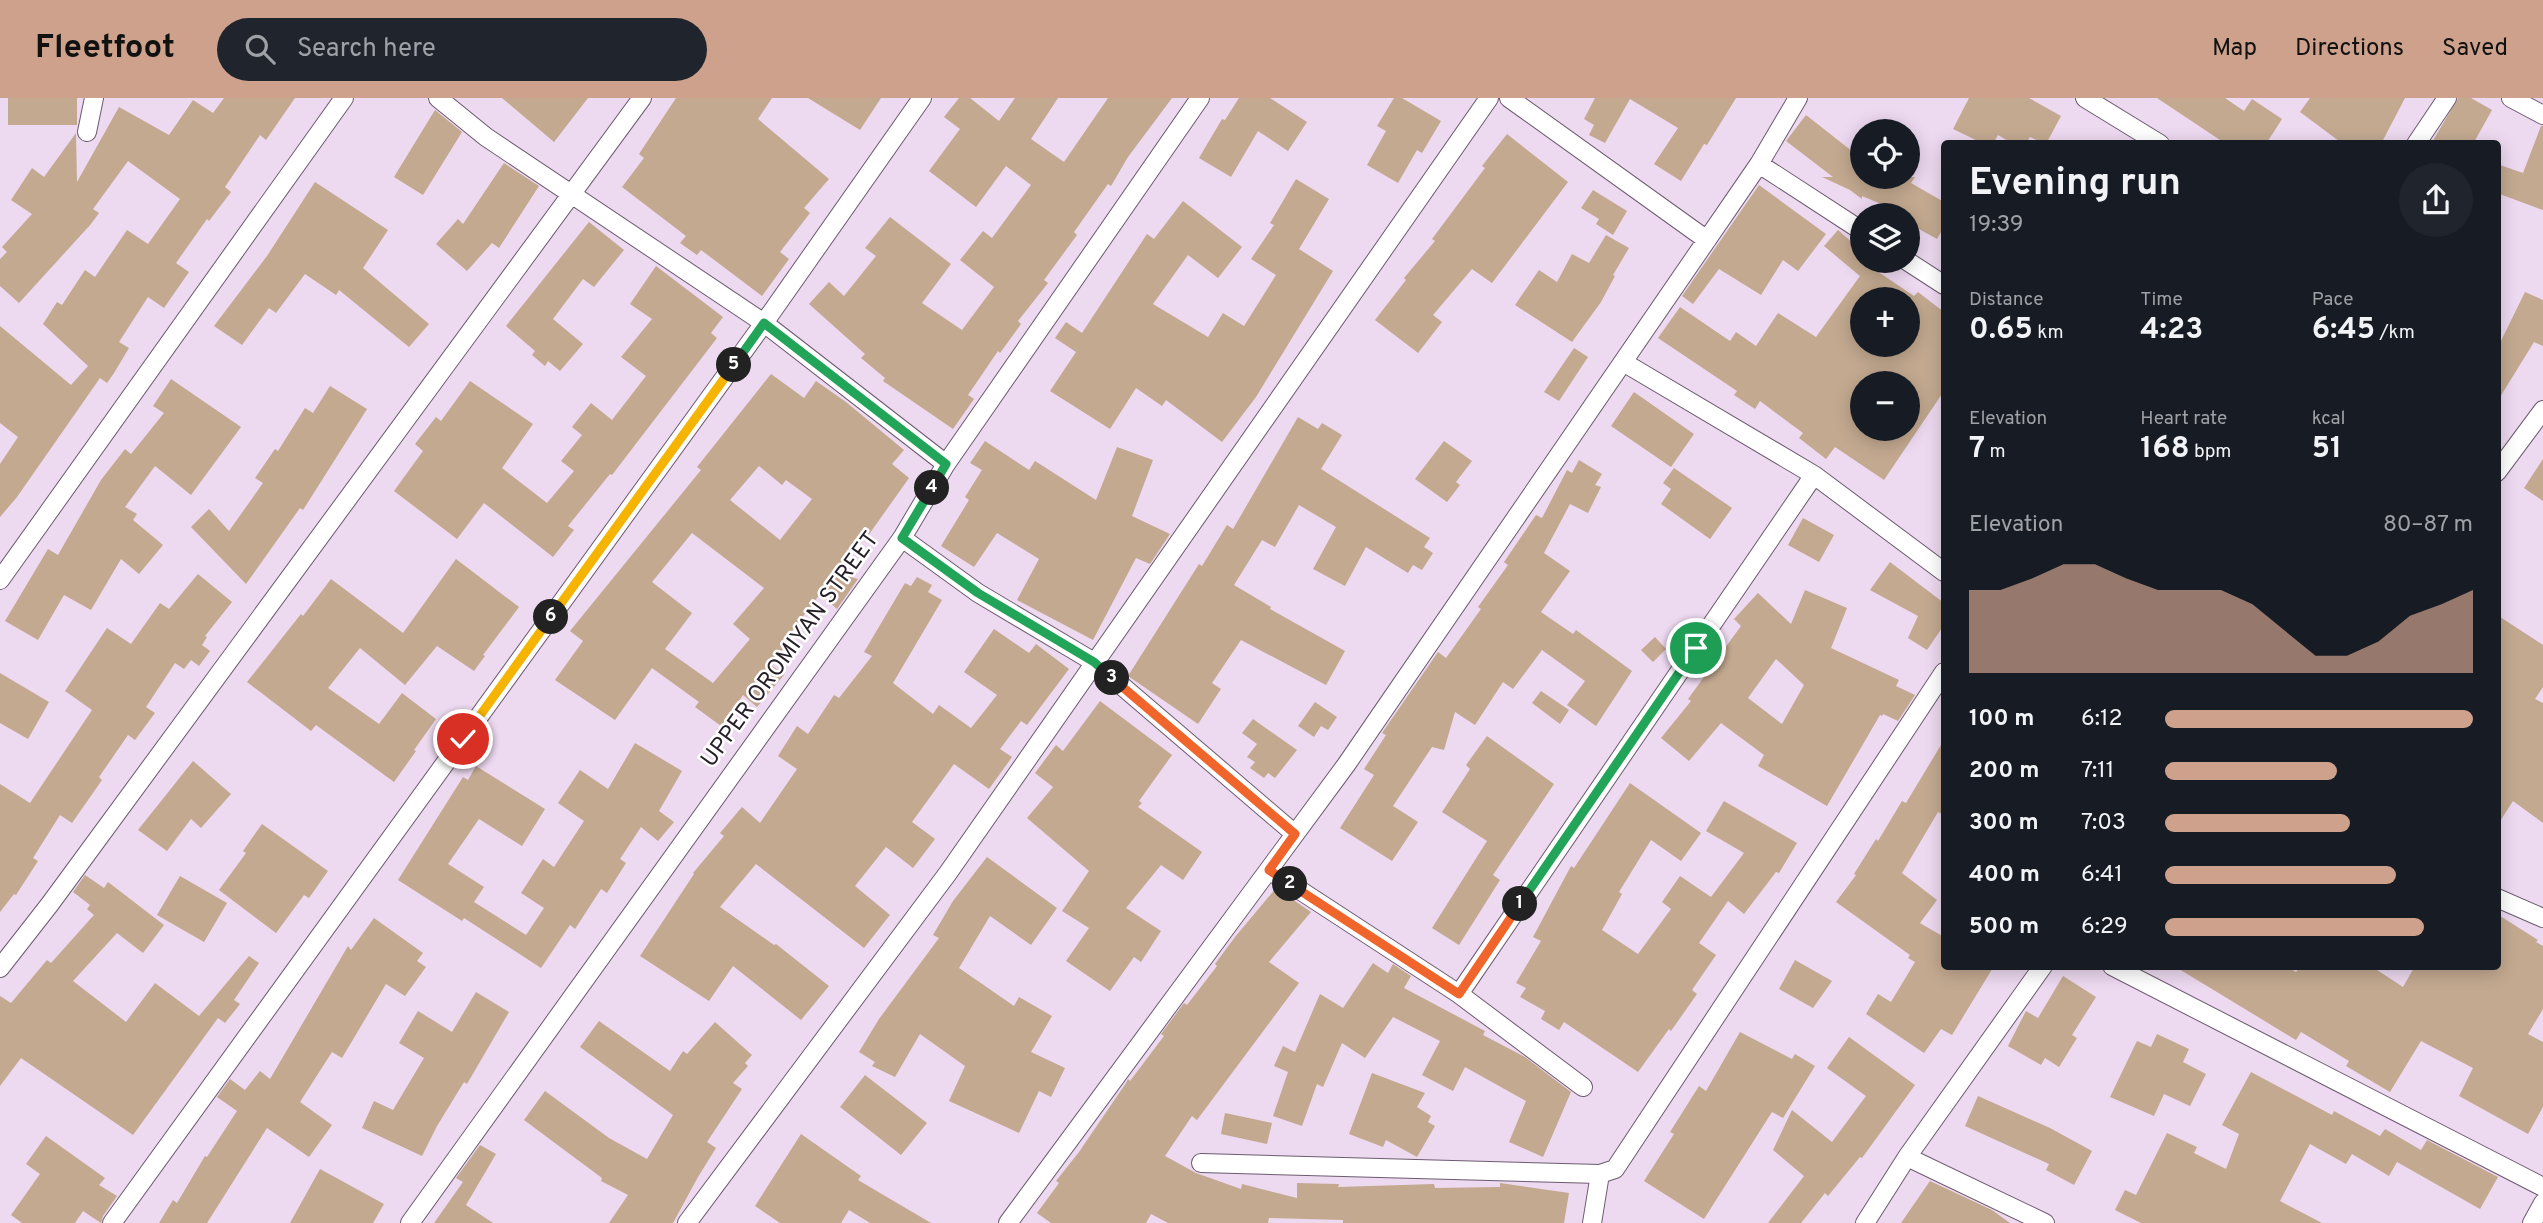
<!DOCTYPE html>
<html lang="en">
<head>
<meta charset="utf-8">
<style>
  :root { --surface:#171b24; --page:#20242c; --text:#f1f3f6; --muted:#9ea1a6; --accent:#cda18b }
  body { margin:0; font-family:Overpass,sans-serif; background:var(--page); color:var(--text); height:100vh; display:flex; flex-direction:column; font-size:26px; white-space:nowrap }
  * { box-sizing:border-box; margin:0 }
  p { font-size:23px; color:var(--muted) }
  .icon { flex:none; width:38px; height:38px; fill:none; stroke:currentColor; stroke-width:2; stroke-linecap:round; stroke-linejoin:round }
  .map { position:relative; flex:1; overflow:hidden }
  .drawer { position:absolute; left:1941px; top:42px; width:560px; height:830px; display:flex; flex-direction:column; background:var(--surface); border-radius:7px; box-shadow:0 4px 18px #0003 }
  .drawer>* { flex:none }
  .tools { position:absolute; left:1850px; top:21px; display:grid; gap:14px }
  .tools a { display:grid; place-items:center; width:70px; height:70px; border-radius:50%; background:var(--surface); box-shadow:0 4px 18px #0003; font-size:35px }
  .pin { position:absolute; display:grid; place-items:center; width:60px; height:60px; color:#fff; margin:-30px; border:4px solid #fff; border-radius:50%; box-shadow:0 2px 7px #0007 }
  .km { position:absolute; width:35px; height:35px; margin:-18px; border-radius:50%; background:#222; color:#fff; font-size:19px; line-height:35px; text-align:center }
  .round { display:grid; place-items:center; flex:none; width:74px; height:74px; border-radius:37px; background:var(--page) }
  .summary { display:flex; align-items:center; justify-content:space-between; height:119px; padding:0 28px }
  h1 { font-size:38px; font-weight:700; line-height:52px }
  .stats { display:grid; grid-template-columns:repeat(3,1fr); gap:10px; height:119px; padding:7px 28px }
  .stats div { display:grid; align-content:center }
  .stats b { font-size:30px; font-weight:700 }
  .stats small { font-size:19px; font-weight:400 }
  .stats p { font-size:19px }
  .chart { height:196px; padding:14px 28px }
  .chart p { display:flex; justify-content:space-between }
  .chart svg { width:100%; height:126px; margin-top:7px; fill:var(--accent); opacity:.7 }
  ul { padding:0 28px; list-style:none; font-size:23px }
  li { display:grid; grid-template-columns:112px 84px 1fr; align-items:center; height:52px }
  li i { height:18px; border-radius:9px; background:var(--accent) }
  header { display:flex; align-items:center; gap:42px; box-sizing:border-box; height:98px; padding:0 35px; background:var(--accent); color:#111 }
  header strong { font-size:33px }
  nav { display:flex; gap:38px; margin-inline-start:auto; font-size:24px }
  .search { width:490px; height:63px; background:var(--page); display:flex; align-items:center; gap:18px; box-sizing:border-box; padding:0 24px; border-radius:38px; color:var(--muted); font-size:26px }
  .map>svg:first-child { display:block }
  .building { fill:#c3a990; fill-rule:evenodd }
  .lines { fill:none; stroke-linecap:round; stroke-linejoin:round }
  .street-casing { stroke:#6c5b6f; stroke-width:20 }
  .street { stroke:#fff; stroke-width:18 }
  .split-1-casing { stroke:#fff; stroke-width:14 }
  .split-2-casing { stroke:#fff; stroke-width:14 }
  .split-3-casing { stroke:#fff; stroke-width:14 }
  .split-4-casing { stroke:#fff; stroke-width:14 }
  .split-5-casing { stroke:#fff; stroke-width:14 }
  .split-6-casing { stroke:#fff; stroke-width:14 }
  .split-7-casing { stroke:#fff; stroke-width:14 }
  .split-1 { stroke:#22a559; stroke-width:9 }
  .split-2 { stroke:#f0652b; stroke-width:9 }
  .split-3 { stroke:#f0652b; stroke-width:9 }
  .split-4 { stroke:#22a559; stroke-width:9 }
  .split-5 { stroke:#22a559; stroke-width:9 }
  .split-6 { stroke:#f5b400; stroke-width:9 }
  .split-7 { stroke:#f5b400; stroke-width:9 }
  .labels { text-anchor:middle; dominant-baseline:central; stroke-width:5; stroke-linejoin:round; paint-order:stroke }
  .street-label { font-size:23px; fill:#261f27; stroke:#fff }
</style>
</head>
<body>
<header>
<strong>Fleetfoot</strong>
<div class="search"><svg class="icon" aria-label="search" viewBox="0 0 24 24"><circle cx="10" cy="10" r="6"/><path d="M15 15l6 6"/></svg>Search here</div>
<nav><a>Map</a><a>Directions</a><a>Saved</a></nav>
</header>
<div class="map">
<svg width="2543" height="1125" viewBox="0 0 2543 1125">
  <rect width="100%" height="100%" fill="#edd9f0"/>
  <path class="building" d="M8,0H77V27H8Z
    M224,0H295L266,42L260,37L225,89L231,94L209,123L207,121L176,165L189,174L164,210L148,199L119,244L129,250L114,275L107,285L100,280L17,399L0,419V366L18,339L0,325V228L71,287L88,268L43,226L57,204L62,207L85,172L95,179L127,132L148,146L180,101L128,63L93,111L99,115L91,126L19,205L0,188V161L7,154L2,149L32,116L11,102L32,70L44,79L76,35L77,84L119,9L169,37L193,2L213,15Z
    M502,0H588L554,44Z
    M676,0H772L758,21L829,81L804,110L810,115L780,154L789,161L762,198L701,152L697,157L680,145L686,138L622,89L644,60L639,56Z
    M808,0H881L860,32Z
    M959,0H970L999,23L1015,0H1058L1031,41L1064,64L1108,0H1172L1128,59L1111,88L1108,86L1074,134L1077,137L1044,182L1048,185L1018,223L1021,226L1000,255L998,253L968,297L974,301L953,331L883,283L885,280L861,260L865,256L809,206L829,184L844,198L876,158L865,150L890,119L951,166L922,205L962,232L994,189L960,162L983,133L992,140L1031,87L1006,68L976,109L929,73L960,31L944,19Z
    M1239,0H1270L1307,24L1288,53L1258,33L1231,79L1199,60L1222,21L1225,22Z
    M1394,0H1402L1441,23L1422,55L1417,52L1398,85L1367,67L1386,33L1377,28Z
    M1595,0H1736L1707,47L1704,46L1681,83L1654,66L1678,30L1630,1L1605,45L1589,37L1594,27L1584,21Z
    M1969,0H2029L2061,18L2046,46L2030,39L2026,46H2013L1998,37L1993,46H1984L1953,31Z
    M2157,0H2225L2244,13L2252,1L2282,21L2266,46H2226Z
    M2310,0H2405L2381,46H2343L2300,14Z
    M2458,0H2471L2492,12L2473,46H2431Z
    M435,12L462,34L423,97L394,79Z
    M1806,17L1862,61V79H1915L1911,85L1944,104V129L1937,141L1908,125V117L1862,98V101L1850,92L1822,79H1833L1786,43Z
    M2541,28H2543V112L2497,95V66L2523,75Z
    M1507,36L1568,84L1492,185L1472,171L1433,217L1442,224L1418,255L1375,222L1406,182L1404,180L1435,143L1432,141L1485,70L1482,68Z
    M504,65L539,88L499,150L492,145L467,173L436,146L458,121L463,126Z
    M1296,81L1329,101L1299,151L1333,173L1256,299L1222,344L1166,302L1162,308L1136,290L1110,331L1050,293L1076,254L1055,240L1066,224L1082,235L1147,136L1154,141L1183,103L1242,149L1218,180L1188,157L1153,206L1208,239L1223,215L1244,228L1276,177L1251,161L1274,127L1270,125Z
    M315,84L388,132L363,170L429,226L409,249L339,192L336,197L305,176L276,215L269,210L242,247L214,228L267,158Z
    M1759,87L1826,136L1798,173L1783,162L1761,197L1719,171L1693,206L1682,198Z
    M1593,92L1627,113L1613,137L1596,126L1599,121L1581,110Z
    M589,124L624,152L594,189L583,181L553,221L583,246L560,273L548,263L545,268L532,257L535,253L506,228Z
    M1838,132L1862,153V163L1914,198L1918,194L1944,214V293L1884,382L1835,349L1826,361L1799,340L1803,335L1760,303L1755,311L1734,297L1737,293L1658,240L1680,209L1730,243L1736,234L1756,248L1778,215L1816,239L1860,178L1824,148ZM1862,201H1908V247H1862ZM1862,285H1908V331H1862Z
    M1606,137L1629,150L1613,177L1615,178L1601,204L1572,244L1515,207L1539,172L1557,184L1572,156L1589,165Z
    M656,168L723,219L711,235L717,240L612,377L610,376L568,428L574,432L553,459L484,405L457,441L394,393L423,353L415,346L436,319L441,323L470,283L533,326L502,370L547,405L574,373L561,363L582,337L572,329L591,305L612,322L646,278L621,259L652,221L630,206Z
    M2525,194L2543,202V248L2534,244L2497,304V251Z
    M1574,250L1588,259L1559,303L1544,294Z
    M771,276L804,300L816,283L846,304L904,352L892,366L909,380L865,442L863,440L836,475L858,481L837,511L820,496L789,537L793,540L770,566L784,577L757,609L743,597L721,628L695,609L699,604L652,570L615,622L555,582L583,543L570,533L701,372L697,369ZM759,368L782,387L786,382L812,401L780,442L730,402ZM692,435L764,490L733,526L750,541L713,585L665,551L692,515L652,484Z
    M171,281L241,329L191,397L155,368L125,409L137,416L133,422L163,447L139,476L121,461L91,512L64,497L38,542L5,523L48,451L58,457L101,382L125,351L131,356L164,315L153,308Z
    M330,288L367,311L303,412L300,410L246,486L191,429L209,411L229,433L263,385L255,380L275,351L278,353L305,310L313,315Z
    M1634,294L1694,336L1671,369L1611,328Z
    M1298,319L1318,331L1322,325L1342,337L1321,371L1430,440L1424,449L1433,455L1422,472L1413,467L1408,475L1366,449L1345,488L1313,471L1336,429L1299,407L1275,449L1262,442L1234,487L1271,509L1270,511L1345,553L1326,587L1241,542L1212,585L1221,591L1198,626L1128,578L1199,466L1202,468L1227,427L1233,431Z
    M985,343L1029,372L1035,363L1096,402L1117,349L1153,362L1132,418L1170,436L1150,466L1136,460L1093,542L1017,502L1039,461L997,435L974,469L941,448L969,402L965,399L982,372L970,365Z
    M1444,343L1472,363L1456,384L1460,387L1447,404L1415,381Z
    M2543,361V403L2524,390Z
    M1579,362L1602,376L1595,387L1601,389L1588,415L1570,406L1544,455L1570,473L1541,514L1573,536L1576,532L1632,573L1596,628L1567,607L1585,583L1542,552L1513,591L1503,584L1475,627L1455,614L1444,652L1432,649L1393,708L1418,724L1392,763L1340,730L1374,677L1364,671L1386,637L1382,635L1438,554L1446,560L1481,511L1478,509L1508,467L1504,464L1536,417L1542,420L1567,372L1572,375Z
    M1674,370L1732,410L1710,441L1661,406L1671,391L1663,385Z
    M1803,420L1834,437L1819,464L1788,447Z
    M456,461L519,509L483,557L485,558L474,573L437,548L405,587L360,550L328,590L379,626L402,595L436,621L414,652L416,653L394,684L316,627L311,633L247,584L301,516L303,518L331,481L403,535Z
    M1890,464L1944,505V527L1927,552L1908,540L1918,518L1870,492Z
    M198,476L232,504L205,538L207,539L202,547L210,553L199,568L191,562L184,571L175,565L146,609L155,615L135,642L128,637L99,679L102,682L72,725L60,717L33,760L38,763L16,797L14,796L0,814V686L30,705L92,612L65,593L107,530L131,546L160,505L169,511Z
    M917,479L932,487L928,494L942,502L893,585L933,616L939,607L971,630L997,597L964,574L994,531L1029,555L1036,546L1069,571L1027,627L1021,623L1000,651L1012,659L989,691L954,666L912,724L935,741L913,770L886,749L855,788L890,817L864,850L756,766L720,809L774,847L776,846L829,888L801,922L733,868L709,903L640,858L694,776L693,775L724,738L720,735L742,709L760,725L797,671L778,658L797,628L808,636L834,597L839,600L872,558L864,554L905,485L911,488Z
    M1805,492L1847,510L1831,550L1899,582L1896,588L1915,597L1898,623L1883,616L1882,618L1880,617L1827,708L1758,668L1764,657L1721,625L1689,663L1661,640L1691,603L1688,601L1741,528L1734,521L1758,495L1791,526ZM1776,561L1804,587L1782,626L1748,600Z
    M2497,517L2543,547V589L2535,601L2543,605V725L2513,703L2497,728Z
    M1655,539L1666,551L1653,564L1641,552Z
    M0,575L49,604L28,641L0,625Z
    M1541,593L1569,612L1560,626L1532,605Z
    M1100,603L1172,657L1139,703L1142,705L1138,709L1202,754L1183,782L1161,767L1126,810L1161,833L1141,864L1134,859L1110,893L1066,863L1089,830L1062,813L1089,773L1027,720L1053,689L1035,675L1056,647L1063,653Z
    M1315,604L1337,619L1328,632L1321,628L1314,639L1298,628Z
    M1253,621L1297,652L1275,680L1268,675L1264,680L1250,670L1255,664L1247,659L1257,646L1242,635Z
    M1487,638L1554,686L1493,777L1500,782L1459,847L1432,830L1487,743L1442,714L1470,671L1466,667Z
    M1944,642V717L1938,714L1902,775L1937,802L1920,825L1944,839V868H1994L1952,937L1941,931L1924,955L1866,916L1878,896L1891,904L1915,864L1908,860L1910,857L1836,804L1856,777L1854,776L1876,741L1878,743L1902,703L1906,705Z
    M635,645L682,673L659,713L674,724L658,743L641,729L620,761L626,765L607,795L601,791L575,831L570,827L541,870L464,820L462,823L398,782L463,679L468,682L476,668L545,711L522,748L479,721L448,766L484,789L474,804L526,837L544,810L521,795L543,761L554,769L584,723L558,705L580,672L608,691Z
    M193,663L231,696L201,730L191,721L167,753L138,732Z
    M1630,685L1701,735L1681,763L1651,742L1619,794L1622,796L1602,832L1638,856L1671,811L1662,804L1680,778L1711,799L1744,755L1706,733L1724,703L1797,745L1779,775L1776,774L1744,816L1728,803L1699,845L1716,857L1692,892L1697,896L1671,933L1669,931L1638,974L1564,924L1559,932L1541,921L1545,913L1520,899L1526,890L1516,885L1541,843L1533,839L1571,768L1574,770Z
    M262,726L328,773L309,800L304,797L276,835L219,792L246,755L243,753Z
    M987,759L1057,810L1031,847L990,818L959,870L1014,908L1019,899L1052,918L1031,954L1065,970L1051,999L1039,993L1019,1035L949,1003L965,968L920,936L895,979L872,968L875,964L859,954L879,921L939,840L933,837L953,803Z
    M85,777L104,790L108,784L164,827L143,855L117,835L73,883L126,924L155,885L199,918L249,858L259,865L234,902L240,906L225,925L218,920L133,1037L21,960L0,988V898L11,905L47,862L51,865L94,817L87,811L90,807L73,794Z
    M180,778L227,805L204,844L157,817Z
    M1276,790L1311,814L1269,864L1299,885L1197,1022L1192,1018L1165,1058L1196,1075L1241,1091L1242,1086L1297,1100V1085L1339,1086L1338,1089L1434,1086L1435,1090L1500,1089V1085L1569,1095L1564,1125H1343V1122L1269,1120L1268,1125H1168L1151,1116L1146,1125H1051L1037,1115L1059,1085L1056,1083L1079,1054L1126,985L1128,981L1130,983L1164,938L1161,936L1184,905L1187,907L1217,868L1215,866L1235,839Z
    M2497,816L2538,842L2536,844L2543,848V911L2528,936L2543,944V1009L2528,1036L2459,998L2473,970L2421,943L2390,994L2346,968L2349,963L2301,934L2296,942L2174,868H2285L2296,874L2301,868H2371L2403,889L2415,868H2497Z
    M374,820L423,855L417,863L426,869L405,898L386,886L342,960L332,954L300,1004L332,1027L309,1059L267,1030L207,1125H159L173,1102L177,1105L205,1058L207,1059L237,1013L217,999L230,981L245,992L260,973L270,981L348,848L351,852Z
    M1795,862L1832,883L1813,910L1779,891Z
    M1373,865L1388,875L1393,866L1411,878L1404,890L1485,933L1483,937L1525,959L1571,994L1543,1059L1509,1044L1526,1003L1465,969L1453,993L1422,977L1440,943L1393,919L1365,960L1342,945L1323,989L1317,986L1302,1028L1273,1018L1288,974L1274,968L1283,948L1295,954L1320,896L1343,910Z
    M2063,878L2096,899L2072,937L2077,940L2059,969L2045,960L2041,967L2008,948L2026,913L2038,920Z
    M476,894L509,914L467,986L464,984L437,1028L422,1058L362,1030L374,1003L393,1012L424,960L399,945L418,913L452,934Z
    M599,923L670,973L683,953L687,956L715,924L752,957L745,965L748,968L733,985L742,991L707,1044L716,1050L698,1079L673,1125H609L628,1097L601,1083L602,1080L524,1022L545,993L609,1040L647,1061L673,1017L580,949Z
    M1740,934L1792,961L1795,956L1815,968L1783,1020L1772,1014L1704,1121L1644,1083L1674,1036L1670,1034L1699,988L1706,993Z
    M2157,936L2189,951L2183,964L2206,976L2190,1008L2164,996L2154,1018L2110,999L2137,943L2151,949Z
    M1849,939L1915,987L1862,1060L1860,1059L1828,1098L1825,1095L1801,1125H1768L1804,1078L1773,1052L1792,1012L1832,1044L1866,998L1827,970Z
    M2251,974L2332,1017L2334,1013L2380,1038L2385,1031L2421,1052L2427,1042L2498,1079L2480,1111L2397,1064L2389,1078L2352,1056L2346,1066L2310,1046L2280,1103L2322,1125H2141L2115,1112L2125,1092L2136,1097L2167,1035L2197,1049L2194,1055L2226,1071L2239,1036L2222,1027Z
    M1372,975L1425,995L1417,1009L1431,1018L1428,1024L1435,1028L1417,1059L1386,1042L1383,1049L1349,1036Z
    M865,977L927,1025L901,1057L840,1009Z
    M1978,998L2050,1030L2092,1053L2074,1087L2046,1072L2049,1066L1965,1028Z
    M1225,1015L1272,1025L1267,1046L1221,1036Z
    M801,1036L861,1078L858,1082L931,1125H870L849,1112L841,1125H780L755,1108Z
    M46,1038L105,1080L99,1087L117,1098L103,1118L101,1125L83,1113L75,1125H22L11,1117L40,1076L26,1066Z
    M480,1047L496,1056L466,1107L493,1125H434L463,1084L456,1080Z
    M320,1071L384,1106L373,1125H290Z
    M1930,1083L1992,1112L2010,1125H1901Z"/>
  <g class="lines">
    <g class="street-casing">
      <path id="street" d="M438,0L486,39L764,225L946,366
        M1509,0L1707,142
        M2085,0L2160,46
        M2511,0L2543,17
        M87,34L94,0
        M2416,46L2447,0
        M1759,66L1862,133
        M1907,163L1944,187
        M1623,264L1814,377L1944,474
        M2497,374L2543,312
        M902,440L978,495L1094,564L1295,736
        M0,482L344,0
        M1269,772L1459,896L1583,989
        M2497,800L2543,820
        M2112,868L2543,1089
        M0,870L50,806L642,0
        M1459,896L1814,377
        M1907,1059L2045,1125
        M1201,1065L1600,1076L1615,1071L1944,574
        M112,1125L764,225L922,0
        M410,1125L902,440L946,366L1200,0
        M687,1125L948,775L1489,0
        M1008,1125L1346,667L1759,66L1798,0
        M1592,1125L1600,1076
        M1865,1125L1907,1059L2043,868
        M2532,1125L2543,1105"/>
    </g>
    <use href="#street" class="street"/>
  </g>
  <g class="lines">
    <g class="split-1-casing">
      <path id="split-1" d="M1520,806L1696,550"/>
    </g>
    <g class="split-2-casing">
      <path id="split-2" d="M1290,786L1459,896L1520,806"/>
    </g>
    <g class="split-3-casing">
      <path id="split-3" d="M1112,580L1295,736L1269,772L1290,786"/>
    </g>
    <g class="split-4-casing">
      <path id="split-4" d="M932,390L902,440L978,495L1094,564L1112,580"/>
    </g>
    <g class="split-5-casing">
      <path id="split-5" d="M734,267L764,225L946,366L932,390"/>
    </g>
    <g class="split-6-casing">
      <path id="split-6" d="M551,519L734,267"/>
    </g>
    <g class="split-7-casing">
      <path id="split-7" d="M463,641L551,519"/>
    </g>
    <use href="#split-1" class="split-1"/>
    <use href="#split-2" class="split-2"/>
    <use href="#split-3" class="split-3"/>
    <use href="#split-4" class="split-4"/>
    <use href="#split-5" class="split-5"/>
    <use href="#split-6" class="split-6"/>
    <use href="#split-7" class="split-7"/>
  </g>
  <g class="labels">
    <g class="street-label">
      <text transform="translate(791 552) rotate(-54)">UPPER OROMIYAN STREET</text>
    </g>
  </g>
</svg>
<div class="tools">
<a><svg class="icon" aria-label="locate" viewBox="0 0 24 24"><circle cx="12" cy="12" r="6"/><path d="M12 2v4M12 18v4M2 12h4M18 12h4"/></svg></a>
<a><svg class="icon" aria-label="layers" viewBox="0 0 24 24"><path d="M12 4l9 5-9 5-9-5zM3 14l9 5 9-5"/></svg></a>
<a>+</a>
<a>−</a>
</div>
<div class="pin" style="left:1696px;top:550px;background:#1e9e55"><svg class="icon" aria-label="arrive" viewBox="0 0 24 24"><path d="M6 21V4h12l-3 4 3 4H6"/></svg></div>
<div class="pin" style="left:463px;top:641px;background:#d93025"><svg class="icon" aria-label="check" viewBox="0 0 24 24"><path d="M5 12l5 5 9-10"/></svg></div>
<b class="km" style="left:1520px;top:806px">1</b>
<b class="km" style="left:1290px;top:786px">2</b>
<b class="km" style="left:1112px;top:580px">3</b>
<b class="km" style="left:932px;top:390px">4</b>
<b class="km" style="left:734px;top:267px">5</b>
<b class="km" style="left:551px;top:519px">6</b>
<section class="drawer">
<div class="summary"><div><h1>Evening run</h1><p>19:39</p></div><a class="round"><svg class="icon" aria-label="share" viewBox="0 0 24 24"><path d="M12 15V3M7 8l5-5 5 5M5 13v7h14v-7"/></svg></a></div>
<div class="stats">
<div><p>Distance</p><b>0.65<small> km</small></b></div>
<div><p>Time</p><b>4:23</b></div>
<div><p>Pace</p><b>6:45<small> /km</small></b></div>
</div>
<div class="stats">
<div><p>Elevation</p><b>7<small> m</small></b></div>
<div><p>Heart rate</p><b>168<small> bpm</small></b></div>
<div><p>kcal</p><b>51</b></div>
</div>
<div class="chart"><p><span>Elevation</span>80–87 m</p>
<svg viewBox="0 0 160 44" preserveAspectRatio="none"><path d="M0 44V15L10 15L20 11L30 6L40 6L50 11L60 15L70 15L80 15L90 20L100 29L110 38L120 38L130 33L140 24L150 20L160 15V44z"/></svg>
</div>
<ul>
<li><b>100 m</b>6:12<i style="width:100%"></i></li>
<li><b>200 m</b>7:11<i style="width:56%"></i></li>
<li><b>300 m</b>7:03<i style="width:60%"></i></li>
<li><b>400 m</b>6:41<i style="width:75%"></i></li>
<li><b>500 m</b>6:29<i style="width:84%"></i></li>
</ul>
</section>
</div>
</body>
</html>
